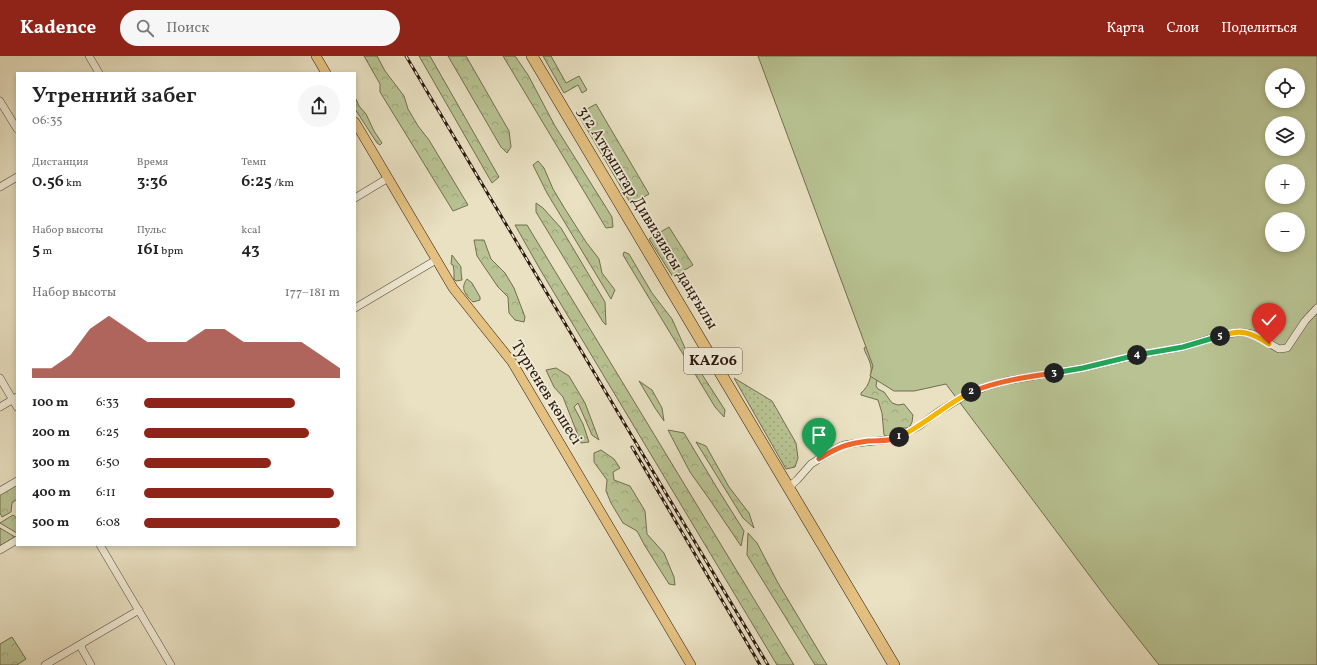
<!DOCTYPE html>
<html lang="ru">
<head>
<meta charset="utf-8">
<style>
  :root { --surface:#fff; --page:#f6f6f6; --text:#222; --muted:#767676; --accent:#8f2418 }
  body { margin:0; font-family:Vollkorn,serif; background:var(--page); color:var(--text); height:100vh; display:flex; flex-direction:column; font-size:15px; white-space:nowrap }
  * { box-sizing:border-box; margin:0 }
  p { font-size:13px; color:var(--muted) }
  .icon { flex:none; width:22px; height:22px; fill:none; stroke:currentColor; stroke-width:2; stroke-linecap:round; stroke-linejoin:round }
  .map { position:relative; flex:1; overflow:hidden }
  .side { position:absolute; left:16px; top:16px; width:340px; height:474px; display:flex; flex-direction:column; background:var(--surface); border-radius:0px; box-shadow:0 2px 6px #0003 }
  .side>* { flex:none }
  .fabs { position:absolute; left:1265px; top:12px; display:grid; gap:8px }
  .fabs a { display:grid; place-items:center; width:40px; height:40px; border-radius:50%; background:var(--surface); box-shadow:0 2px 6px #0003; font-size:20px }
  .pin { position:absolute; display:grid; place-items:center; width:34px; height:34px; color:#fff; margin:-41px -17px; border-radius:50% 50% 50% 0; rotate:-45deg; box-shadow:0 0 4px #0007 }
  .pin .icon { rotate:45deg }
  .km { position:absolute; width:20px; height:20px; margin:-10px; border-radius:50%; background:#222; color:#fff; font-size:11px; line-height:20px; text-align:center }
  .round { display:grid; place-items:center; flex:none; width:42px; height:42px; border-radius:21px; background:var(--page) }
  .summary { display:flex; align-items:center; justify-content:space-between; height:68px; padding:0 16px }
  h1 { font-size:22px; font-weight:600; line-height:30px }
  .metrics { display:grid; grid-template-columns:repeat(3,1fr); gap:6px; height:68px; padding:4px 16px }
  .metrics div { display:grid; align-content:center }
  .metrics b { font-size:17px; font-weight:600 }
  .metrics small { font-size:11px; font-weight:400 }
  .metrics p { font-size:11px }
  .chart { height:112px; padding:8px 16px }
  .chart p { display:flex; justify-content:space-between }
  .chart svg { width:100%; height:72px; margin-top:4px; fill:var(--accent); opacity:.7 }
  ul { padding:0 16px; list-style:none; font-size:13px }
  li { display:grid; grid-template-columns:64px 48px 1fr; align-items:center; height:30px }
  li i { height:10px; border-radius:5px; background:var(--accent) }
  header { display:flex; align-items:center; gap:24px; box-sizing:border-box; height:56px; padding:0 20px; background:var(--accent); color:#fff }
  header strong { font-size:19px }
  nav { display:flex; gap:22px; margin-inline-start:auto; font-size:14px }
  .search { width:280px; height:36px; background:var(--page); display:flex; align-items:center; gap:10px; box-sizing:border-box; padding:0 14px; border-radius:22px; color:var(--muted); font-size:15px }
  .map>svg:first-child { display:block }
  .grass { fill:url(#grass-dots); stroke:#726e51 }
  .forest { fill:url(#forest-crowns); stroke:#726e51 }
  .garden { fill:#b8c292; stroke:#726e51; fill-rule:evenodd }
  .lines { fill:none; stroke-linecap:round; stroke-linejoin:round }
  .minor-casing { stroke:#5b4b3c; stroke-width:8 }
  .major-casing { stroke:#2c1910; stroke-width:10 }
  .highway-casing { stroke:#2c1910; stroke-width:12 }
  .minor { stroke:#f1ecd7; stroke-width:7 }
  .major { stroke:#e4c081; stroke-width:9 }
  .highway { stroke:#e4c081; stroke-width:11 }
  .rail-casing { stroke:#2c1910; stroke-width:3 }
  .rail { stroke:#f1ecd7; stroke-width:1.5; stroke-dasharray:4.5; stroke-linecap:butt }
  .split-1-casing { stroke:#fff; stroke-width:8 }
  .split-2-casing { stroke:#fff; stroke-width:8 }
  .split-3-casing { stroke:#fff; stroke-width:8 }
  .split-4-casing { stroke:#fff; stroke-width:8 }
  .split-5-casing { stroke:#fff; stroke-width:8 }
  .split-6-casing { stroke:#fff; stroke-width:8 }
  .split-1 { stroke:#f0652b; stroke-width:5 }
  .split-2 { stroke:#f5b400; stroke-width:5 }
  .split-3 { stroke:#f0652b; stroke-width:5 }
  .split-4 { stroke:#22a559; stroke-width:5 }
  .split-5 { stroke:#22a559; stroke-width:5 }
  .split-6 { stroke:#f5b400; stroke-width:5 }
  .labels { text-anchor:middle; dominant-baseline:central; stroke-width:3.5; stroke-linejoin:round; paint-order:stroke }
  .shield { fill:#f1ecd7; stroke:#67584c; stroke-width:1 }
  .shield-label { font-size:15px; font-weight:bold; fill:#2c1910 }
  .street-label { font-size:16px; fill:#2c1910; stroke:#f1ecd7 }
</style>
</head>
<body>
<header>
<strong>Kadence</strong>
<div class="search"><svg class="icon" aria-label="search" viewBox="0 0 24 24"><circle cx="10" cy="10" r="6"/><path d="M15 15l6 6"/></svg>Поиск</div>
<nav><a>Карта</a><a>Слои</a><a>Поделиться</a></nav>
</header>
<div class="map">
<svg width="1317" height="609" viewBox="0 0 1317 609">
  <defs>
    <pattern id="grass-dots" width="8" height="8" patternUnits="userSpaceOnUse"><rect width="8" height="8" fill="#b8c292"/><path d="M2 2h.1M6 6h.1" fill="none" stroke="#9ea67d" stroke-width="1.8" stroke-linecap="round"/></pattern>
    <pattern id="forest-crowns" width="20" height="18" patternUnits="userSpaceOnUse"><rect width="20" height="18" fill="#b8c292"/><path d="M2 6a3 3 0 1 1 6 0M12 15a3 3 0 1 1 6 0" fill="none" stroke="#9ea67d"/></pattern>
  </defs>
  <rect width="100%" height="100%" fill="#e9e1c2"/>
  <filter id="stains"><feTurbulence type="fractalNoise" baseFrequency=".005" numOctaves="4"/><feColorMatrix values="0 0 0 0 .2 0 0 0 0 .09 0 0 0 0 .02 0 0 0 .5 -.17"/></filter>
  <radialGradient id="worn" r=".72"><stop offset=".6" stop-color="#630" stop-opacity="0"/><stop offset="1" stop-color="#630" stop-opacity=".3"/></radialGradient>
  <path class="grass" d="M734,322L772,345L796,387L798,402L795,411L786,413Z"/>
  <path class="forest" d="M364,0H377L385,15L404,40L408,53L418,70L429,84L468,149L453,155L380,36V28Z
    M419,0H430L499,121L492,127Z
    M448,0H466L509,75L511,91L507,97L501,91Z
    M503,0H515L528,19L555,70L612,161L613,171L606,172Z
    M543,0H551L566,27L579,20L587,34L582,37L578,29L564,37Z
    M356,43L359,50L366,58L374,75L382,87L380,89L377,87L355,53Z
    M596,48L649,138L631,148L578,58Z
    M538,105L544,112L553,133L565,153L586,186L599,203L602,217L615,234L611,243L547,137L533,109Z
    M536,147L543,152L561,172L605,246L606,269L603,266L536,156Z
    M515,169H527L794,609H777L541,215Z
    M669,171L693,209L673,221L649,183Z
    M474,184H484L491,203L505,217L514,232L525,261L524,266L515,264L509,257L508,241L498,231L477,200Z
    M624,196L629,198L652,237L672,263L685,292L725,354L724,361L715,351L623,199Z
    M452,199L461,211V216L462,224L456,225L454,223V215L453,209L451,208Z
    M467,223L472,227L480,241V244L473,246C465,239 460,232 467,223Z
    M868,290L878,319L876,330L878,333L884,336L892,347L898,349L904,348L913,359L912,366L909,372H899L888,381L884,379L882,357L878,344L861,339V337C870,330 874,315 869,304C867,299 865,297 864,292Z
    M556,312L569,320L585,347L599,384L592,379L578,347L574,351L583,368L589,386L581,387L563,341L554,331L546,314Z
    M639,325L652,334L662,352L664,365L655,352Z
    M668,374L684,377L717,432L744,475L741,490L712,447L690,416Z
    M696,386L706,390L729,431L749,457L754,472L743,462Z
    M601,394L614,403L620,412L613,416L614,424L630,430L645,455L647,478L664,497L674,521L675,529L669,528L645,490L637,475L623,467L611,447L606,435L607,424L594,406V397Z
    M17,427V443L12,447L11,456L2,461L0,457V437Z
    M13,459L17,462V477L0,467Z
    M0,472L15,481L0,490Z
    M748,477L757,487L778,527L827,609H815L747,499Z
    M12,581L26,603L17,609H0V588Z"/>
  <path class="garden" d="M758,0H1317V609H1159L1110,547L946,328L914,335H894L870,320L873,310ZM1272,19H1298V45H1272ZM1272,67H1298V93H1272ZM1272,115H1298V141H1272ZM1272,163H1298V189H1272Z"/>
  <g class="lines">
    <g class="minor-casing">
      <path id="minor" d="M89,0L99,17
        M0,45L17,73
        M0,131L17,121
        M355,142L388,122
        M355,252L436,204
        M0,322L17,351
        M0,351L17,341
        M789,431L797,424L811,408L835,393L843,389L857,387L895,383L919,370L938,356L964,340L985,331L1006,325L1083,312L1138,299L1183,291L1222,279L1240,276L1253,278L1279,293L1287,292L1305,265L1317,252
        M0,435L17,425
        M100,489L171,609
        M0,494L17,484
        M81,588L82,593L91,609
        M45,609L139,554"/>
    </g>
    <g class="major-casing">
      <path id="major" d="M316,0L326,17
        M355,66L453,232L512,306L691,609"/>
    </g>
    <g class="highway-casing">
      <path id="highway" d="M532,0L894,609"/>
    </g>
    <use href="#minor" class="minor"/>
    <use href="#major" class="major"/>
    <use href="#highway" class="highway"/>
    <g class="rail-casing">
      <path id="rail" d="M406,0L768,609
        M632,391L760,609"/>
    </g>
    <use href="#rail" class="rail"/>
  </g>
  <g class="lines">
    <g class="split-1-casing">
      <path id="split-1" d="M819,403C838,391 846,388 868,385C878,384 890,386 899,381"/>
    </g>
    <g class="split-2-casing">
      <path id="split-2" d="M899,381C906,378 912,374 918,370C936,359 952,345 971,336"/>
    </g>
    <g class="split-3-casing">
      <path id="split-3" d="M971,336C998,325 1026,321 1054,317"/>
    </g>
    <g class="split-4-casing">
      <path id="split-4" d="M1054,317L1083,312L1137,299"/>
    </g>
    <g class="split-5-casing">
      <path id="split-5" d="M1137,299L1183,291L1220,280"/>
    </g>
    <g class="split-6-casing">
      <path id="split-6" d="M1220,280C1242,273 1250,276 1269,288"/>
    </g>
    <use href="#split-1" class="split-1"/>
    <use href="#split-2" class="split-2"/>
    <use href="#split-3" class="split-3"/>
    <use href="#split-4" class="split-4"/>
    <use href="#split-5" class="split-5"/>
    <use href="#split-6" class="split-6"/>
  </g>
  <g class="labels">
    <rect class="shield" x="684" y="292" width="58" height="26" rx="3"/>
    <g class="shield-label">
      <text x="713" y="305">KАZ06</text>
    </g>
    <g class="street-label">
      <text transform="translate(647 162) rotate(59)">312 Атқыштар Дивизиясы даңғылы</text>
      <text transform="translate(546 337) rotate(58)">Тургенев көшесі</text>
    </g>
  </g>
  <rect width="100%" height="100%" filter="url(#stains)"/>
  <rect width="100%" height="100%" fill="url(#worn)"/>
</svg>
<div class="fabs">
<a><svg class="icon" aria-label="locate" viewBox="0 0 24 24"><circle cx="12" cy="12" r="6"/><path d="M12 2v4M12 18v4M2 12h4M18 12h4"/></svg></a>
<a><svg class="icon" aria-label="layers" viewBox="0 0 24 24"><path d="M12 4l9 5-9 5-9-5zM3 14l9 5 9-5"/></svg></a>
<a>+</a>
<a>−</a>
</div>
<div class="pin" style="left:819px;top:403px;background:#1e9e55"><svg class="icon" aria-label="arrive" viewBox="0 0 24 24"><path d="M6 21V4h12l-3 4 3 4H6"/></svg></div>
<div class="pin" style="left:1269px;top:288px;background:#d93025"><svg class="icon" aria-label="check" viewBox="0 0 24 24"><path d="M5 12l5 5 9-10"/></svg></div>
<b class="km" style="left:899px;top:381px">1</b>
<b class="km" style="left:971px;top:336px">2</b>
<b class="km" style="left:1054px;top:317px">3</b>
<b class="km" style="left:1137px;top:299px">4</b>
<b class="km" style="left:1220px;top:280px">5</b>
<section class="side">
<div class="summary"><div><h1>Утренний забег</h1><p>06:35</p></div><a class="round"><svg class="icon" aria-label="share" viewBox="0 0 24 24"><path d="M12 15V3M7 8l5-5 5 5M5 13v7h14v-7"/></svg></a></div>
<div class="metrics">
<div><p>Дистанция</p><b>0.56<small> km</small></b></div>
<div><p>Время</p><b>3:36</b></div>
<div><p>Темп</p><b>6:25<small> /km</small></b></div>
</div>
<div class="metrics">
<div><p>Набор высоты</p><b>5<small> m</small></b></div>
<div><p>Пульс</p><b>161<small> bpm</small></b></div>
<div><p>kcal</p><b>43</b></div>
</div>
<div class="chart"><p><span>Набор высоты</span>177–181 m</p>
<svg viewBox="0 0 160 44" preserveAspectRatio="none"><path d="M0 44V38L10 38L20 30L30 14L40 6L50 14L60 22L70 22L80 22L90 14L100 14L110 22L120 22L130 22L140 22L150 30L160 38V44z"/></svg>
</div>
<ul>
<li><b>100 m</b>6:33<i style="width:77%"></i></li>
<li><b>200 m</b>6:25<i style="width:84%"></i></li>
<li><b>300 m</b>6:50<i style="width:65%"></i></li>
<li><b>400 m</b>6:11<i style="width:97%"></i></li>
<li><b>500 m</b>6:08<i style="width:100%"></i></li>
</ul>
</section>
</div>
</body>
</html>
